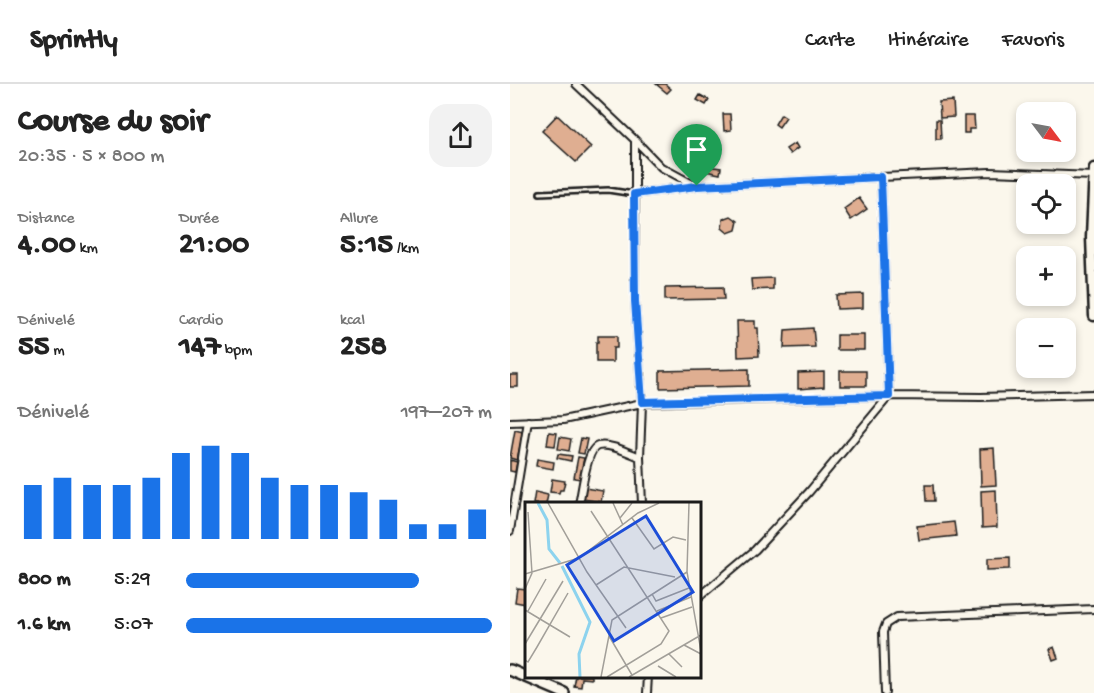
<!DOCTYPE html>
<html lang="fr">
<head>
<meta charset="utf-8">
<style>
  :root { --surface:#fff; --page:#f2f2f2; --text:#222; --muted:#767676; --line:#e0e0e0; --accent:#1a73e8 }
  body { margin:0; font-family:"Gochi Hand",sans-serif; background:var(--page); color:var(--text); height:100vh; display:flex; flex-direction:column; font-size:22px; white-space:nowrap }
  * { box-sizing:border-box; margin:0 }
  p { font-size:20px; color:var(--muted) }
  .icon { flex:none; width:33px; height:33px; fill:none; stroke:currentColor; stroke-width:2; stroke-linecap:round; stroke-linejoin:round }
  .map { position:relative; flex:1; overflow:hidden }
  .sheet { display:flex; flex-direction:column; background:var(--surface); width:510px }
  .sheet>* { flex:none }
  .needle { width:39px; rotate:122deg }
  .controls { position:absolute; left:506px; top:18px; display:grid; gap:12px }
  .controls a { display:grid; place-items:center; width:60px; height:60px; border-radius:12px; background:var(--surface); box-shadow:0 3px 9px #0003; font-size:30px }
  .pin { position:absolute; display:grid; place-items:center; width:51px; height:51px; color:#fff; margin:-62px -26px; border-radius:50% 50% 50% 0; rotate:-45deg; box-shadow:0 0 6px #0007 }
  .pin .icon { rotate:45deg }
  .round { display:grid; place-items:center; flex:none; width:63px; height:63px; border-radius:18px; background:var(--page) }
  .head { display:flex; align-items:center; justify-content:space-between; height:102px; padding:0 18px }
  h1 { font-size:33px; font-weight:800; line-height:45px }
  .metrics { display:grid; grid-template-columns:repeat(3,1fr); gap:9px; height:102px; padding:6px 18px }
  .metrics div { display:grid; align-content:center }
  .metrics b { font-size:30px; font-weight:800 }
  .metrics small { font-size:16px; font-weight:400 }
  .metrics p { font-size:16px }
  .chart { height:168px; padding:12px 18px }
  .chart p { display:flex; justify-content:space-between }
  .chart svg { width:100%; height:108px; margin-top:6px; stroke:var(--accent); stroke-width:6 }
  ul { padding:0 18px; list-style:none; font-size:20px }
  li { display:grid; grid-template-columns:96px 72px 1fr; align-items:center; height:45px }
  li i { height:15px; border-radius:8px; background:var(--accent) }
  header { display:flex; align-items:center; gap:36px; box-sizing:border-box; height:84px; padding:0 30px; background:var(--surface); border-bottom:2px solid var(--line) }
  header strong { font-size:28px }
  nav { display:flex; gap:33px; margin-inline-start:auto; font-size:21px }
  main { display:flex; flex:1; min-height:0 }
  .map>svg:first-child { display:block }
  .building { fill:#dfae91; stroke:#1c1c1c; stroke-width:1.5 }
  .lines { fill:none; stroke-linecap:round; stroke-linejoin:round }
  .lane-casing { stroke:#1c1c1c; stroke-width:8 }
  .street-casing { stroke:#1c1c1c; stroke-width:10 }
  .secondary-casing { stroke:#1c1c1c; stroke-width:13 }
  .primary-casing { stroke:#1c1c1c; stroke-width:14 }
  .lane { stroke:#fbf7ec; stroke-width:3 }
  .street { stroke:#fbf7ec; stroke-width:6 }
  .secondary { stroke:#fbf7ec; stroke-width:8 }
  .primary { stroke:#fbf7ec; stroke-width:9 }
  .route-casing { stroke:#fff; stroke-width:12 }
  .route { stroke:#1a73e8; stroke-width:8 }
  .inset-river { fill:none; stroke:#8dd3ee; stroke-width:3 }
  .inset-road { fill:none; stroke:#a29f99; stroke-width:1.5 }
  .view { fill:#1d4ed8; fill-opacity:0.15; stroke:#1d4ed8; stroke-width:3 }
  .inset-edge { fill:none; stroke:#1c1c1c; stroke-width:3 }
</style>
</head>
<body>
<header>
<strong>Sprintly</strong>
<nav><a>Carte</a><a>Itinéraire</a><a>Favoris</a></nav>
</header>
<main>
<section class="sheet">
<div class="head"><div><h1>Course du soir</h1><p>20:35 · 5 × 800 m</p></div><a class="round"><svg class="icon" aria-label="share" viewBox="0 0 24 24"><path d="M12 15V3M7 8l5-5 5 5M5 13v7h14v-7"/></svg></a></div>
<div class="metrics">
<div><p>Distance</p><b>4.00<small> km</small></b></div>
<div><p>Durée</p><b>21:00</b></div>
<div><p>Allure</p><b>5:15<small> /km</small></b></div>
</div>
<div class="metrics">
<div><p>Dénivelé</p><b>55<small> m</small></b></div>
<div><p>Cardio</p><b>147<small> bpm</small></b></div>
<div><p>kcal</p><b>258</b></div>
</div>
<div class="chart"><p><span>Dénivelé</span>197–207 m</p>
<svg viewBox="0 0 160 44" preserveAspectRatio="none"><path d="M5 44V22M15 44V19M25 44V22M35 44V22M45 44V19M55 44V9M65 44V6M75 44V9M85 44V19M95 44V22M105 44V22M115 44V25M125 44V28M135 44V38M145 44V38M155 44V32"/></svg>
</div>
<ul>
<li><b>800 m</b>5:29<i style="width:76%"></i></li>
<li><b>1.6 km</b>5:07<i style="width:100%"></i></li>
</ul>
</section>
<div class="map">
<svg width="584" height="609" viewBox="0 0 584 609">
  <rect width="100%" height="100%" fill="#fbf7ec"/>
  <filter id="ink" filterUnits="userSpaceOnUse"><feTurbulence type="fractalNoise" baseFrequency=".0167" numOctaves="2"/><feDisplacementMap in="SourceGraphic" scale="12" xChannelSelector="R" yChannelSelector="G"/><feConvolveMatrix kernelMatrix="1 2 1 2 8 2 1 2 1" color-interpolation-filters="sRGB"/></filter>
  <g filter="url(#ink)">
    <path class="building" d="M146,0H155L161,5L157,9Z
      M190,11L199,16L196,21L187,16Z
      M443,17L444,33L430,34L429,18Z
      M213,30H220L221,46L214,47Z
      M271,30L276,33L269,43L265,40Z
      M47,31L81,63L66,78L32,47Z
      M454,32H464L465,45H459V49H454Z
      M426,36H430L431,55H426Z
      M285,59L288,64L280,70L276,65Z
      M196,82L211,84L210,90L195,87Z
      M349,114L357,125L341,136L334,125Z
      M221,132L228,137L226,146L218,149L212,144L213,135Z
      M263,194V205L242,206L241,195Z
      M213,203L214,215L155,216V204Z
      M353,210V224L327,225L326,211Z
      M227,237H245V244H248L249,272L228,273Z
      M303,244L305,263L274,264L275,246Z
      M327,251H354V266H327Z
      M88,252H107V264H103V278H86V258H88Z
      M239,285V302L150,304V287Z
      M330,287H356V302H330Z
      M314,288V303L288,305V289Z
      M0,291H8V303H0Z
      M5,346L13,348L7,376L0,374Z
      M39,348L47,349L45,362L37,361Z
      M50,353L61,355L59,367L48,365Z
      M71,354L77,355L74,370L68,369Z
      M484,364L486,401L471,402L470,365Z
      M48,370L62,372L61,377L47,374Z
      M68,373L74,374L70,395L64,394Z
      M27,375L44,378L43,385L26,382Z
      M0,376L7,378L5,388L0,387Z
      M42,395L55,397L53,406H50L49,409L40,408Z
      M415,401H423L424,417H416Z
      M75,404L93,407L91,418L73,415Z
      M486,406L487,443L472,444L471,407Z
      M25,408L38,411L36,420H23Z
      M444,438L446,452L409,456L407,442Z
      M500,474V485L477,486V475Z
      M7,504L16,505V520L5,518Z
      M544,563L548,574L543,576L539,565Z
      M66,592H82V595L72,594L71,603L64,602Z"/>
    <g class="lines">
      <g class="lane-casing">
        <path id="lane" d="M30,109L98,106L124,110"/>
      </g>
      <g class="street-casing">
        <path id="street" d="M66,0L125,56V217L132,319L130,373L132,420
          M125,56L151,83L186,102
          M124,110L187,102L371,93L480,88L584,92
          M0,338L53,336L132,319L379,312L471,313L584,310
          M69,420C72,409 76,365 88,362C100,359 119,369 130,373
          M0,447L18,337
          M189,513L245,466L299,408L379,312L371,93
          M137,609L138,592
          M375,609L373,548L376,540L387,533L584,525"/>
      </g>
      <g class="secondary-casing">
        <path id="secondary" d="M584,84L581,153L584,232"/>
      </g>
      <g class="primary-casing">
        <path id="primary" d="M0,586L54,609"/>
      </g>
      <use href="#lane" class="lane"/>
      <use href="#street" class="street"/>
      <use href="#secondary" class="secondary"/>
      <use href="#primary" class="primary"/>
    </g>
  </g>
  <g class="lines" filter="url(#ink)">
    <g class="route-casing">
      <path id="route" d="M371,93L379,312L132,318L125,217L124,110L187,102Z"/>
    </g>
    <use href="#route" class="route"/>
  </g>
  <g transform="translate(15 418)">
    <rect width="176" height="176" fill="#fbf7ec"/>
    <path class="inset-river" d="M13,1L22,18L24,47L35,61M37,64L65,120L54,152L55,175"/>
    <path class="inset-road" d="M23,1L62,70L101,126M88,1L98,23M164,1L162,70L176,149M66,9L144,129L136,142L82,175M95,16L107,1M107,16L129,47L148,35L161,38M0,72L54,56L113,11L134,1M71,83L99,65L150,75M0,87L7,71L3,10M127,92L131,99L164,86M0,108L45,135M3,109L21,77M132,109L166,95M136,116L167,105M84,134L107,173M0,142L38,79M159,143L176,152M144,152L157,165M0,158L3,160L12,145L43,91M133,164L151,175M76,175L87,118L162,70M104,175L176,133"/>
    <path class="view" d="M121,14L168,90L89,139L42,63Z"/>
    <rect width="176" height="176" class="inset-edge"/>
  </g>
</svg>
<div class="controls">
<a><svg class="needle" viewBox="-14 -14 28 28"><path d="M0-13l5 13h-10z" fill="#e53935"/><path d="M0 13l5-13h-10z" fill="#767676"/></svg></a>
<a><svg class="icon" aria-label="locate" viewBox="0 0 24 24"><circle cx="12" cy="12" r="6"/><path d="M12 2v4M12 18v4M2 12h4M18 12h4"/></svg></a>
<a>+</a>
<a>−</a>
</div>
<div class="pin" style="left:187px;top:102px;background:#1e9e55"><svg class="icon" aria-label="arrive" viewBox="0 0 24 24"><path d="M6 21V4h12l-3 4 3 4H6"/></svg></div>
</div>
</main>
</body>
</html>
